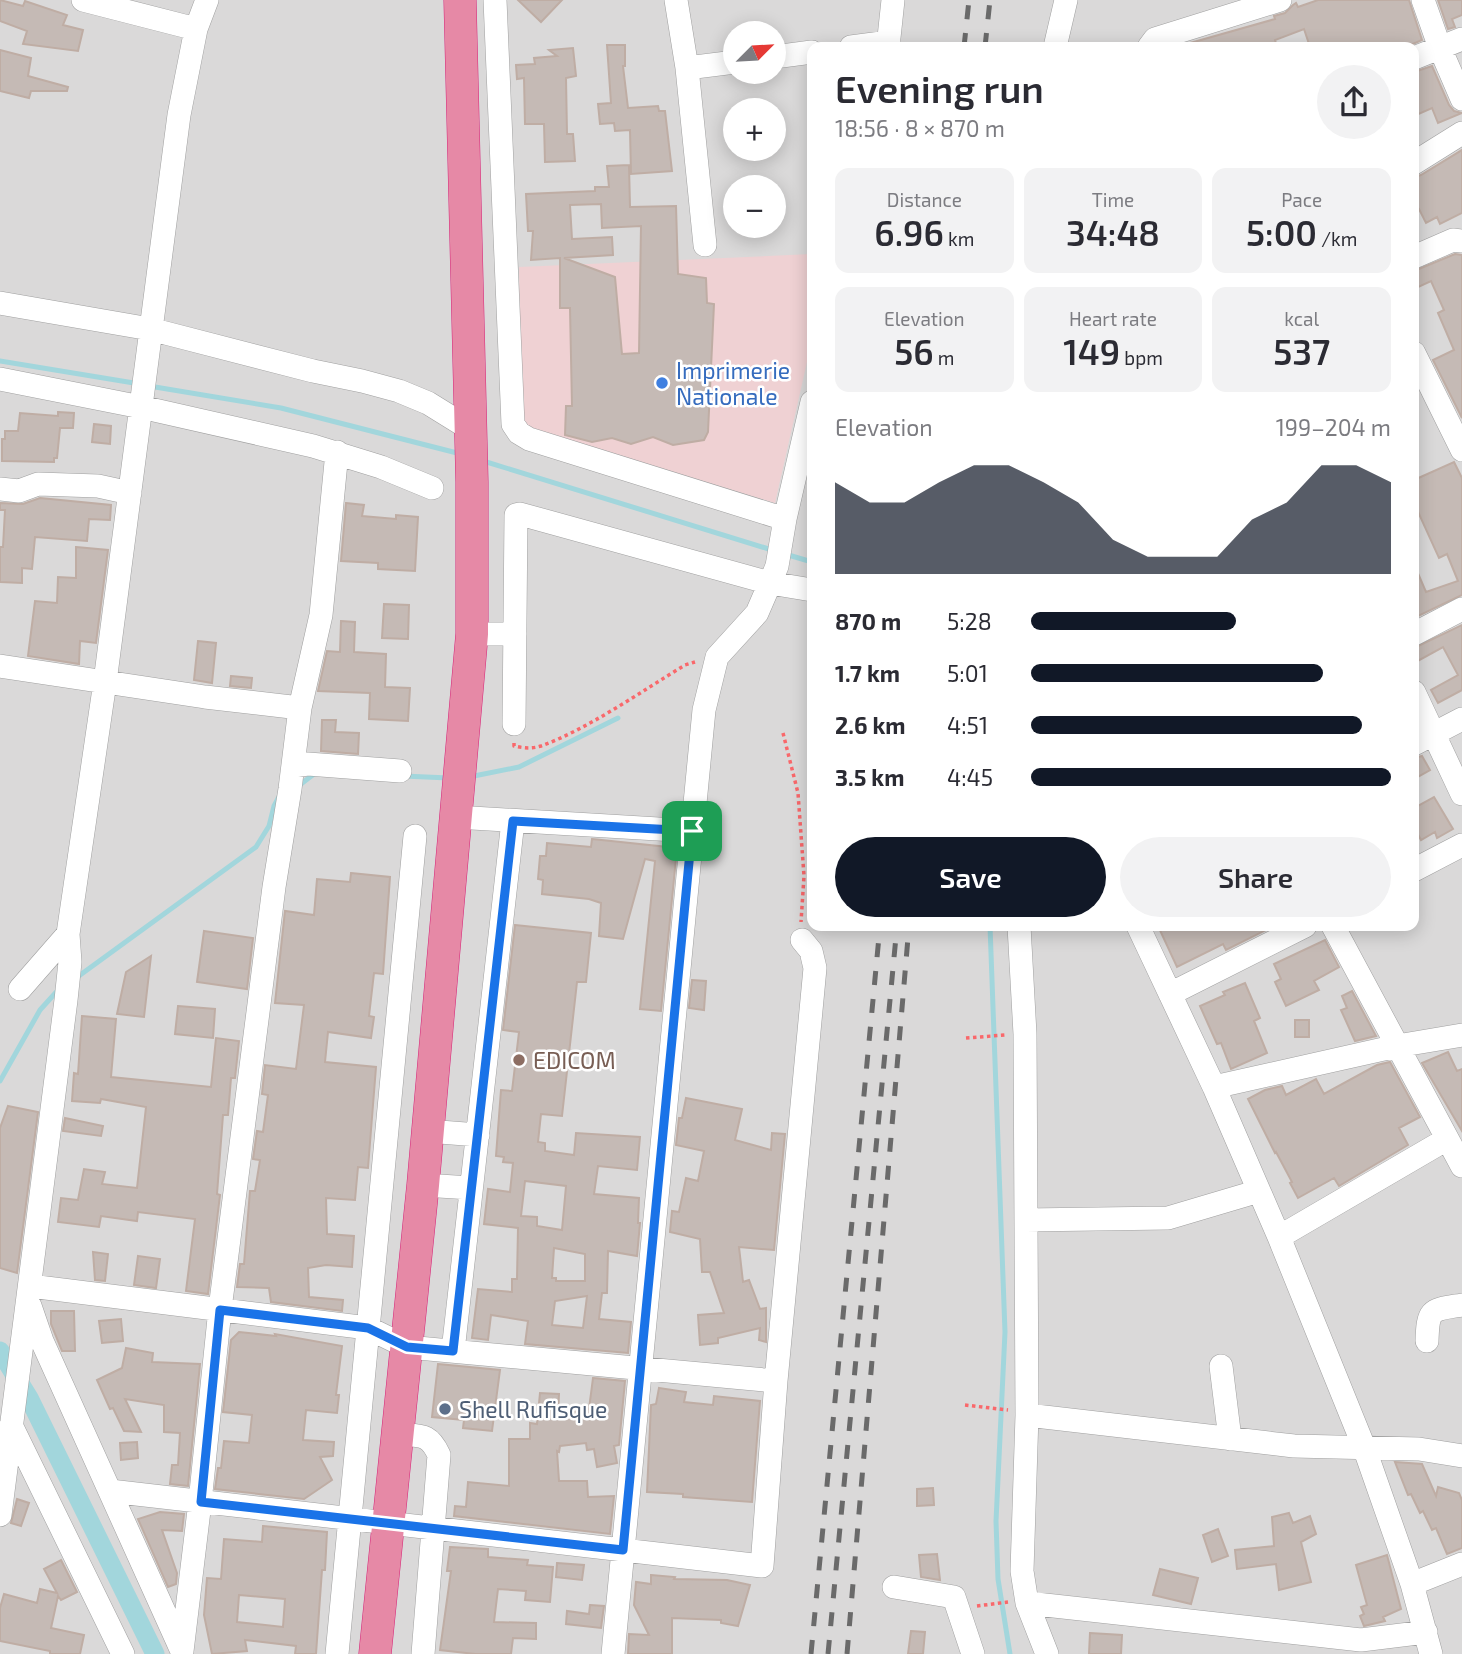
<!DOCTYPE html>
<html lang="en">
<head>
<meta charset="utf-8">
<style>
  :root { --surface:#fff; --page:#f2f2f3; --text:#2b2b33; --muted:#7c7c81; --accent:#111827 }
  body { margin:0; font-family:"Exo 2",sans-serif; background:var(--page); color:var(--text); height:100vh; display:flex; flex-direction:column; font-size:26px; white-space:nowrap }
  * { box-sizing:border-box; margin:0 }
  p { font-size:23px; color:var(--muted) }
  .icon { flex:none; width:38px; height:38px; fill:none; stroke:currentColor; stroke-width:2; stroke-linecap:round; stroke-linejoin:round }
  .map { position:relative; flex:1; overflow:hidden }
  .sheet { position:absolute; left:807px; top:42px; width:612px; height:889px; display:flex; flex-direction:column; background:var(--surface); border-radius:14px; box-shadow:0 4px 18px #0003 }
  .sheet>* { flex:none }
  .needle { width:46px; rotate:66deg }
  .fabs { position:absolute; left:723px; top:21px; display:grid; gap:14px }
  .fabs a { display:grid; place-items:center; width:63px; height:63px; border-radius:50%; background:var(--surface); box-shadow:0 4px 18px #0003; font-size:35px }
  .pin { position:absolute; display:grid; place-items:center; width:60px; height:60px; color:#fff; margin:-30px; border-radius:14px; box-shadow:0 4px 10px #0006 }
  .round { display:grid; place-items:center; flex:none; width:74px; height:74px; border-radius:37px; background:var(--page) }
  .summary { display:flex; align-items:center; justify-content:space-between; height:119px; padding:0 28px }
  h1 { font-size:38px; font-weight:600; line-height:52px }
  .stats { display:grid; grid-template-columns:repeat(3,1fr); gap:10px; height:119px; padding:7px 28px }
  .stats div { display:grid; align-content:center; border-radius:14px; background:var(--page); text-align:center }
  .stats b { font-size:35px; font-weight:600 }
  .stats small { font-size:19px; font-weight:400 }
  .stats p { font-size:19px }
  .chart { height:196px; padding:14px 28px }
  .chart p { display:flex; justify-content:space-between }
  .chart svg { width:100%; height:126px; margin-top:7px; fill:var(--accent); opacity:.7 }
  .primary-button { display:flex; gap:14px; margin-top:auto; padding:14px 28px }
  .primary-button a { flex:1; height:80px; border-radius:42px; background:var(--accent); color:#fff; font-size:28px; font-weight:600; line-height:80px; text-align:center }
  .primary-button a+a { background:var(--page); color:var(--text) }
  ul { padding:0 28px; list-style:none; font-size:23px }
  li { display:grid; grid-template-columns:112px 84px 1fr; align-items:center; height:52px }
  li i { height:18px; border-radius:9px; background:var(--accent) }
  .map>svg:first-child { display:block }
  .residential { fill:#dad9d9; fill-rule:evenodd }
  .commercial { fill:#efd1d3 }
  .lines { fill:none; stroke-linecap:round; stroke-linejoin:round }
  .stream { stroke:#a2d6dc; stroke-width:5 }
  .canal { stroke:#a2d6dc; stroke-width:19 }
  .building { fill:#c5bab5; stroke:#bfada4; stroke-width:2; fill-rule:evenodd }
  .minor-casing { stroke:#a0a0a0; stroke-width:24 }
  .highway-casing { stroke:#d62478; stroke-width:33 }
  .path { stroke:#f9686b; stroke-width:3.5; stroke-dasharray:3.5 3.5; stroke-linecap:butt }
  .minor { stroke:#fff; stroke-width:23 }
  .highway { stroke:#e689a6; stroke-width:32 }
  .rail { stroke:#6a6a6a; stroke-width:5; stroke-dasharray:14 14; stroke-linecap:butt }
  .route-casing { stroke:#fff; stroke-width:14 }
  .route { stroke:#1a73e8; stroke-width:9 }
  .shop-dot { fill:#3f7fe0; stroke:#fff; stroke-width:2.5 }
  .education-dot { fill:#8d6e63; stroke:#fff; stroke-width:2.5 }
  .service-dot { fill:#5c6f8a; stroke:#fff; stroke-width:2.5 }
  .labels { text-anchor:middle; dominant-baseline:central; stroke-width:5; stroke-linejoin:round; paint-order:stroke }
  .shop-label { font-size:23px; fill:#366cbe; stroke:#fff; text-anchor:start }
  .education-label { font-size:23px; fill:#785e54; stroke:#fff; text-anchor:start }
  .service-label { font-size:23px; fill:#4e5e75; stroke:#fff; text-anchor:start }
</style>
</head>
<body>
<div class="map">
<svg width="1462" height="1654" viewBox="0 0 1462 1654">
  <rect width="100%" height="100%" fill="#eee8e2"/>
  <path class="residential" d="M0,0H1462V1654H0ZM735,33H774V72H735ZM812,47H1414V926H812ZM735,110H774V149H735ZM735,187H774V226H735Z"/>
  <path class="commercial" d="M812,254V340L775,503L522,426L519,267Z"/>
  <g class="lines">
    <path class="stream" d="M0,361L140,384
      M149,386L281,408L461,454
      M480,460L772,550
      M785,554L812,562
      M403,776L449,778
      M469,777L519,767L618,718
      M297,787L314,774
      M990,926L1005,1332L996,1521L998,1579L1010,1654
      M76,978L256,847L269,826L274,806L280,795
      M0,1081L40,1010L59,989"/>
    <path class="canal" d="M0,1351L29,1398L155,1654"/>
  </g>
  <path class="building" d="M0,0L23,6L25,1L67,15L63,25L83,30L78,51L23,44L27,31L0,21Z
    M518,0H562L541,22Z
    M1318,0H1409L1422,40L1406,47H1310L1304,29L1275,40L1277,47H1176L1275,19L1274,16L1285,13L1293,5L1296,3L1298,7Z
    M1438,0H1462V15L1452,19L1455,27L1448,29Z
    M607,45H625V66H623L628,108L658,106L659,111H665L672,171L631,174L630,130L615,131L614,123L600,124L598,104L611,103Z
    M573,48L576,76L566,78L567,134H573L575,161L545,162L544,124H525L524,78L517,79L516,65L535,64L534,58L557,56L549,50Z
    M0,50L31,58L28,76L68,87L67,91H31L29,98L0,91Z
    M1432,66L1449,105L1454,111L1462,113L1438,123L1432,108L1414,116V72Z
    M1462,150V213L1440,224L1437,217L1426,223L1419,209L1414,211V177L1421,175Z
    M629,165L630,207L676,206L678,274L706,278L707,303L714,304L708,432L704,440L673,445L653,437L631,444L612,438L592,442L565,435L566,406H572L570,308H560V258L531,260L533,231H528L526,194L595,191V187H609L607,166ZM601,204L602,228L641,226L639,353L622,354L615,277L564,258L613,255L612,237L572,239L570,205Z
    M1455,254L1462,255V418L1433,360L1454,350L1438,313L1444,310L1431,281L1414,289V271Z
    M58,412L74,413L73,428H60L57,458H54V462L2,461V439H5V431H18L20,413L58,416Z
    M94,424L111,426L110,444L92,442Z
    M1454,462L1462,478V595L1414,618V564L1426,592L1458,581L1447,554L1439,558L1414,503V480Z
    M40,498L111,505L110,520L89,519L87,541L35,537L32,569L22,568V583L0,582V547H3L5,510H0V503L23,504Z
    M346,503L364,505L362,516L396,519V515L418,517L415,571L378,569V563L341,561Z
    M76,547L108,550L96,643L80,641L79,664L28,656L35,601L57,603L58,577L76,578Z
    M384,604L409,605L408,639L382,638Z
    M341,621L355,622L354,652L386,654L385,687L410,688L408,721L369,719L370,693L318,691L327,651L340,652Z
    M1462,625V690L1438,703L1431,690L1458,675L1443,647L1414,663V648Z
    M198,641L216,643L212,683L194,680Z
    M231,676L252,678L251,688L230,686Z
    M322,720H336L335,732L359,733L358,754L321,751Z
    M1422,756L1430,770L1414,779V758Z
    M1434,797L1453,829L1437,838L1435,832L1421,840L1414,827V808Z
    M592,839L677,848L661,1011L640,1009L655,861L645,859L623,939L599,936L601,903L589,899L542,894L543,880L538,879L540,856H546L547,843L591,847Z
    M351,873L390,877L383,974L374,973L369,1016L374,1017L371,1038L328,1032L325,1062L376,1067L368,1168L358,1167L355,1200L326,1198L327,1234L354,1236L352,1267L326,1265L308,1268L309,1297L343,1300L342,1311L271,1302L269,1288L237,1287L240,1264H244L250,1191H255L260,1160L253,1159L257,1131L263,1132L268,1095L262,1094L265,1065L296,1069L304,1005L275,1003L285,911L314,915L317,879L350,882Z
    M515,925L591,933L586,982H577L562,1116L541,1114L538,1142L545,1143V1151L574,1155L576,1133L640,1137L637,1170L598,1166L594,1194L639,1198L638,1223H640L637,1256L608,1251L607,1293H602L599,1319L631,1322L628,1353L525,1344L528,1321L491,1315L488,1340L472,1338L478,1289L512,1292V1279H517L518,1228L484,1224L488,1189L510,1192L513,1163L503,1162L504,1157L496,1156L501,1090L512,1091L519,1032L503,1030ZM525,1181L566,1186L562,1230L537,1226V1217L521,1216ZM554,1248L585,1254V1281H556V1278H552ZM587,1296L583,1328L552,1325L555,1301Z
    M1158,926H1274L1226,950L1223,944L1177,967Z
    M204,931L253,938L247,989L197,982Z
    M1325,940L1339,967L1314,981L1319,990L1286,1006L1275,982L1281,979L1274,964Z
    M151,956L144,1017L117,1014L126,972Z
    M692,980L706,981L704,1010L689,1008Z
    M1245,983L1260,1018L1254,1021L1267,1053L1231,1069L1221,1043L1217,1044L1200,1006L1225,995L1223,992Z
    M1352,991L1376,1036L1355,1041L1341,1010L1347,1008L1342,996Z
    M178,1006L215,1009L213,1038L175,1034Z
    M82,1016L116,1019L111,1077L211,1087L216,1038L239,1041L235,1078H231L228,1115H223L217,1194L220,1195L208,1294L186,1291L195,1219L138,1212L137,1221L101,1216L99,1227L58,1222L61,1198L78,1200L84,1169L105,1172L102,1184L137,1188L146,1107L101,1099L100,1103L72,1101L74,1073L78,1074Z
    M1295,1020H1309V1037H1295Z
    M1448,1052L1457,1071L1462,1069V1131L1422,1063Z
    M1390,1062L1420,1117L1399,1128L1408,1145L1339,1186L1334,1178L1298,1198L1290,1183L1292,1182L1276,1152L1275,1153L1248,1099L1265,1090L1282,1086L1286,1095L1316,1079L1324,1094L1377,1065Z
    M686,1098L742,1109L735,1140L771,1150L772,1133L785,1134L774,1250L739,1247L743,1282L749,1280L760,1309L766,1308V1342L759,1340L760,1328L718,1338V1343L700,1345L698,1315L724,1313L710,1272H702L700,1239L670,1232L672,1211L679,1212L686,1178L698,1181L704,1151L676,1145L679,1118H682Z
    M8,1106L38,1112L17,1273L0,1268V1128Z
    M65,1118L103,1126L101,1136L63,1131Z
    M93,1252L108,1254L105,1281L95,1280Z
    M138,1256L160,1259L156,1288L134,1285Z
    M51,1311H74L75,1351H62L51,1324Z
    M121,1319L123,1341L102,1343L99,1321Z
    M239,1332L276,1336L275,1334L342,1346L336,1395H339L337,1413L306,1410L303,1440L334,1442L333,1456L320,1457L332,1480L304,1499L215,1489L218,1468H221L224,1441L249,1443L252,1415L223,1412L231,1340Z
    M126,1348L153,1353L152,1362L200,1364L188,1486L170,1484L172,1465H178L180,1433L164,1432V1405L125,1399L141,1432L124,1431L113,1408L110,1409L97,1380L122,1368Z
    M438,1364L500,1370L492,1431L463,1428L464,1420L432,1417Z
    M593,1378L625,1381L619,1445L614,1446L617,1463L597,1467L594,1449L587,1450L586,1443L560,1446L559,1452L557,1451L559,1481H587L588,1497L614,1496L610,1534L454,1516L455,1506L466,1507L468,1482L509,1486V1439H530V1423L537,1424L540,1393L559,1394L558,1415L589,1409Z
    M659,1388L686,1392L684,1402L713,1405L714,1396L760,1401L752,1502L683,1497V1494L647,1492L651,1405L656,1404Z
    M137,1442L138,1458L121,1460L120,1443Z
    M1395,1462L1422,1464L1436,1496L1438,1487L1459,1493L1462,1500V1548L1447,1554L1436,1528L1432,1530L1423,1511L1420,1513L1411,1494L1408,1495Z
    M933,1488L934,1505L917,1506V1489Z
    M17,1499L29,1503L21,1526L11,1523Z
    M160,1512L184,1514L182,1531L162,1530L177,1573L176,1584L168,1587L138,1519Z
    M1289,1513L1293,1523L1310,1516L1316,1534L1301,1542L1311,1582L1279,1590L1276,1564L1237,1569L1235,1550L1274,1546L1272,1517Z
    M263,1526L327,1532L325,1570H322L316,1654H295L296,1646L245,1640L247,1651L212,1654L204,1615L207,1578L221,1579L224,1539L262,1542ZM239,1595L285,1599L283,1627L237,1622Z
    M1218,1529L1228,1556L1212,1562L1203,1535Z
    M450,1547L488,1549V1557L528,1560L527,1565L553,1567L550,1602L525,1600L526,1591L498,1589L494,1622L536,1623V1639L513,1638L511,1654H475L440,1650L451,1571H447Z
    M937,1554L940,1580L921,1577L919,1555Z
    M1387,1555L1401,1609L1383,1617L1385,1621L1364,1626L1360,1616L1364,1614L1361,1607L1367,1605L1356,1565Z
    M61,1560L77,1592L61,1600L58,1596L51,1628L84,1635L80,1654H50V1651L0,1641V1608L4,1594L37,1603L40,1589L57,1593L44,1569Z
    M557,1563L584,1565L582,1580L556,1577Z
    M1160,1569L1198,1578L1191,1604L1153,1595Z
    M651,1575L675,1577L674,1579L727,1580L750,1585L738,1626L721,1623V1620L672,1618V1654H628L629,1634L649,1635L634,1605L636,1582L651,1584Z
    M590,1605L604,1606L601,1628L566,1624L567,1611L589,1614Z
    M911,1631L925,1632L923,1654H908Z
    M1090,1633L1122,1635L1121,1654H1089Z"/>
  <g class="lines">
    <g class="minor-casing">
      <path id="minor" d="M83,0L196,29
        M495,0L513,424L519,433L529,439L785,519L812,402
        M676,0L687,68L705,245
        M1423,0L1440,48L1462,99
        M851,47L889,42
        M888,47L893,0
        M1055,47L1066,0
        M1149,47L1155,39L1280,0
        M774,57L812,52
        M1414,58L1462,39
        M687,68L735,62
        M1414,163L1462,133
        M1414,257L1453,240L1462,241
        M0,303L150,329L313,371L362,381L399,391L428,403L470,429
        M1414,353L1462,450
        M0,379L141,407L313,446L381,467L432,488
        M0,489L19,491L38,484L98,486L130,493
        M472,634H515
        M1414,634L1462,609
        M0,666L205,697L300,708
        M1414,692L1462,794
        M514,724L516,515L520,514L770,583L812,590
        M1414,744L1462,719
        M293,766L308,764L400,771
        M455,817L692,831
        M1414,870L1462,845
        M1019,926L1025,1034L1027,1415L1022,1571L1027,1603L1047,1654
        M1138,926L1214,1087L1279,1237L1364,1447L1412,1584L1431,1654
        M1333,926L1462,1166
        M20,989L68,934
        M1170,994L1305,926
        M1214,1087L1397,1046L1462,1035
        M427,1131L478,1135
        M423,1185L471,1188
        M1026,1220L1168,1218L1259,1191
        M1279,1237L1447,1139
        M30,1286L368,1328L407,1347L776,1381
        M30,1306L42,1341L181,1649
        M1427,1341C1428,1308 1431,1310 1462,1305
        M453,1351L513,821
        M1221,1366L1230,1439
        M1027,1415L1294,1446L1419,1449L1462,1456
        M11,1425L123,1654
        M398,1434C421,1436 429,1433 439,1455L423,1654
        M110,1491L762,1566L776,1381L815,968L811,951L802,940
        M0,1515L66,1000L70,962L68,934L105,682L179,115L196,29L207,0
        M1412,1584L1462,1564
        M894,1587L954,1597L973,1654
        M1027,1603L1361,1640L1426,1632
        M182,1651L200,1502L220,1309L274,887L290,789L300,708L321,615L337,452
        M337,1654L415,836
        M613,1654L704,710L717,657L757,613L770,583L777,566L785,519"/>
    </g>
    <g class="highway-casing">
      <path id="highway" d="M375,1654L423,1185L472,634V482L460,0"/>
    </g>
    <path class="path" d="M783,733L798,793L804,876L801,922
      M514,743V746C523,748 532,749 541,746C588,729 642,691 685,665L695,662
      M966,1038L1005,1035
      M965,1405L1008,1410
      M977,1606L1008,1602"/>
    <use href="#minor" class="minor"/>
    <use href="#highway" class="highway"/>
    <path class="rail" d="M964,47L969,0
      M985,47L990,0
      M811,1654L880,926
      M828,1654L897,926
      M847,1654L909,926"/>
  </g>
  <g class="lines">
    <g class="route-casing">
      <path id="route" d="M513,821L692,831L623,1550L201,1502L220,1310L368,1328L407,1347L453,1351Z"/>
    </g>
    <use href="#route" class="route"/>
  </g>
  <circle class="shop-dot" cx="662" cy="383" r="7"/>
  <circle class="education-dot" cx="519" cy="1060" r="7"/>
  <circle class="service-dot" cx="445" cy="1409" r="7"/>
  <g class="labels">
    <g class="shop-label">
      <text x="676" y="370">Imprimerie<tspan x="676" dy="26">Nationale</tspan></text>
    </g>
    <g class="education-label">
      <text x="533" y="1060">EDICOM</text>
    </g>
    <g class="service-label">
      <text x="459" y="1409">Shell Rufisque</text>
    </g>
  </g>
</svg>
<div class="fabs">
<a><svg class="needle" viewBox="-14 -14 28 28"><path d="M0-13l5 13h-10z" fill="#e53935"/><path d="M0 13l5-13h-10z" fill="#7c7c81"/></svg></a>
<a>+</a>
<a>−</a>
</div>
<div class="pin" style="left:692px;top:831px;background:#1e9e55"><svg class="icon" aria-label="arrive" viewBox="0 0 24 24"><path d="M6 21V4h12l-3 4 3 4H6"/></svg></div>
<section class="sheet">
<div class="summary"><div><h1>Evening run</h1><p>18:56 · 8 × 870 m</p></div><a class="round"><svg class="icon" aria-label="share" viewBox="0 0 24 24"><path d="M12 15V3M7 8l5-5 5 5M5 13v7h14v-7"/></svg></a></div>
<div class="stats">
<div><p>Distance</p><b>6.96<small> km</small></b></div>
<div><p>Time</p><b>34:48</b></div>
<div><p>Pace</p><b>5:00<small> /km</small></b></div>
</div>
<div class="stats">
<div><p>Elevation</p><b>56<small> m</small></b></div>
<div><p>Heart rate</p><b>149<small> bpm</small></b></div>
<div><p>kcal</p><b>537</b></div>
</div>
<div class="chart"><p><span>Elevation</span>199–204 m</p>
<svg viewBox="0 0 160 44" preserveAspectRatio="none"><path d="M0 44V12L10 19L20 19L30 12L40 6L50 6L60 12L70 19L80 32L90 38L100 38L110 38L120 25L130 19L140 6L150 6L160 12V44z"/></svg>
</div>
<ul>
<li><b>870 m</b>5:28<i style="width:57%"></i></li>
<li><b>1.7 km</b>5:01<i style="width:81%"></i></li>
<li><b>2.6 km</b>4:51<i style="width:92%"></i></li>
<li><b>3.5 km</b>4:45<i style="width:100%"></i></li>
</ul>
<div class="primary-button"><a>Save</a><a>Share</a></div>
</section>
</div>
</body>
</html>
